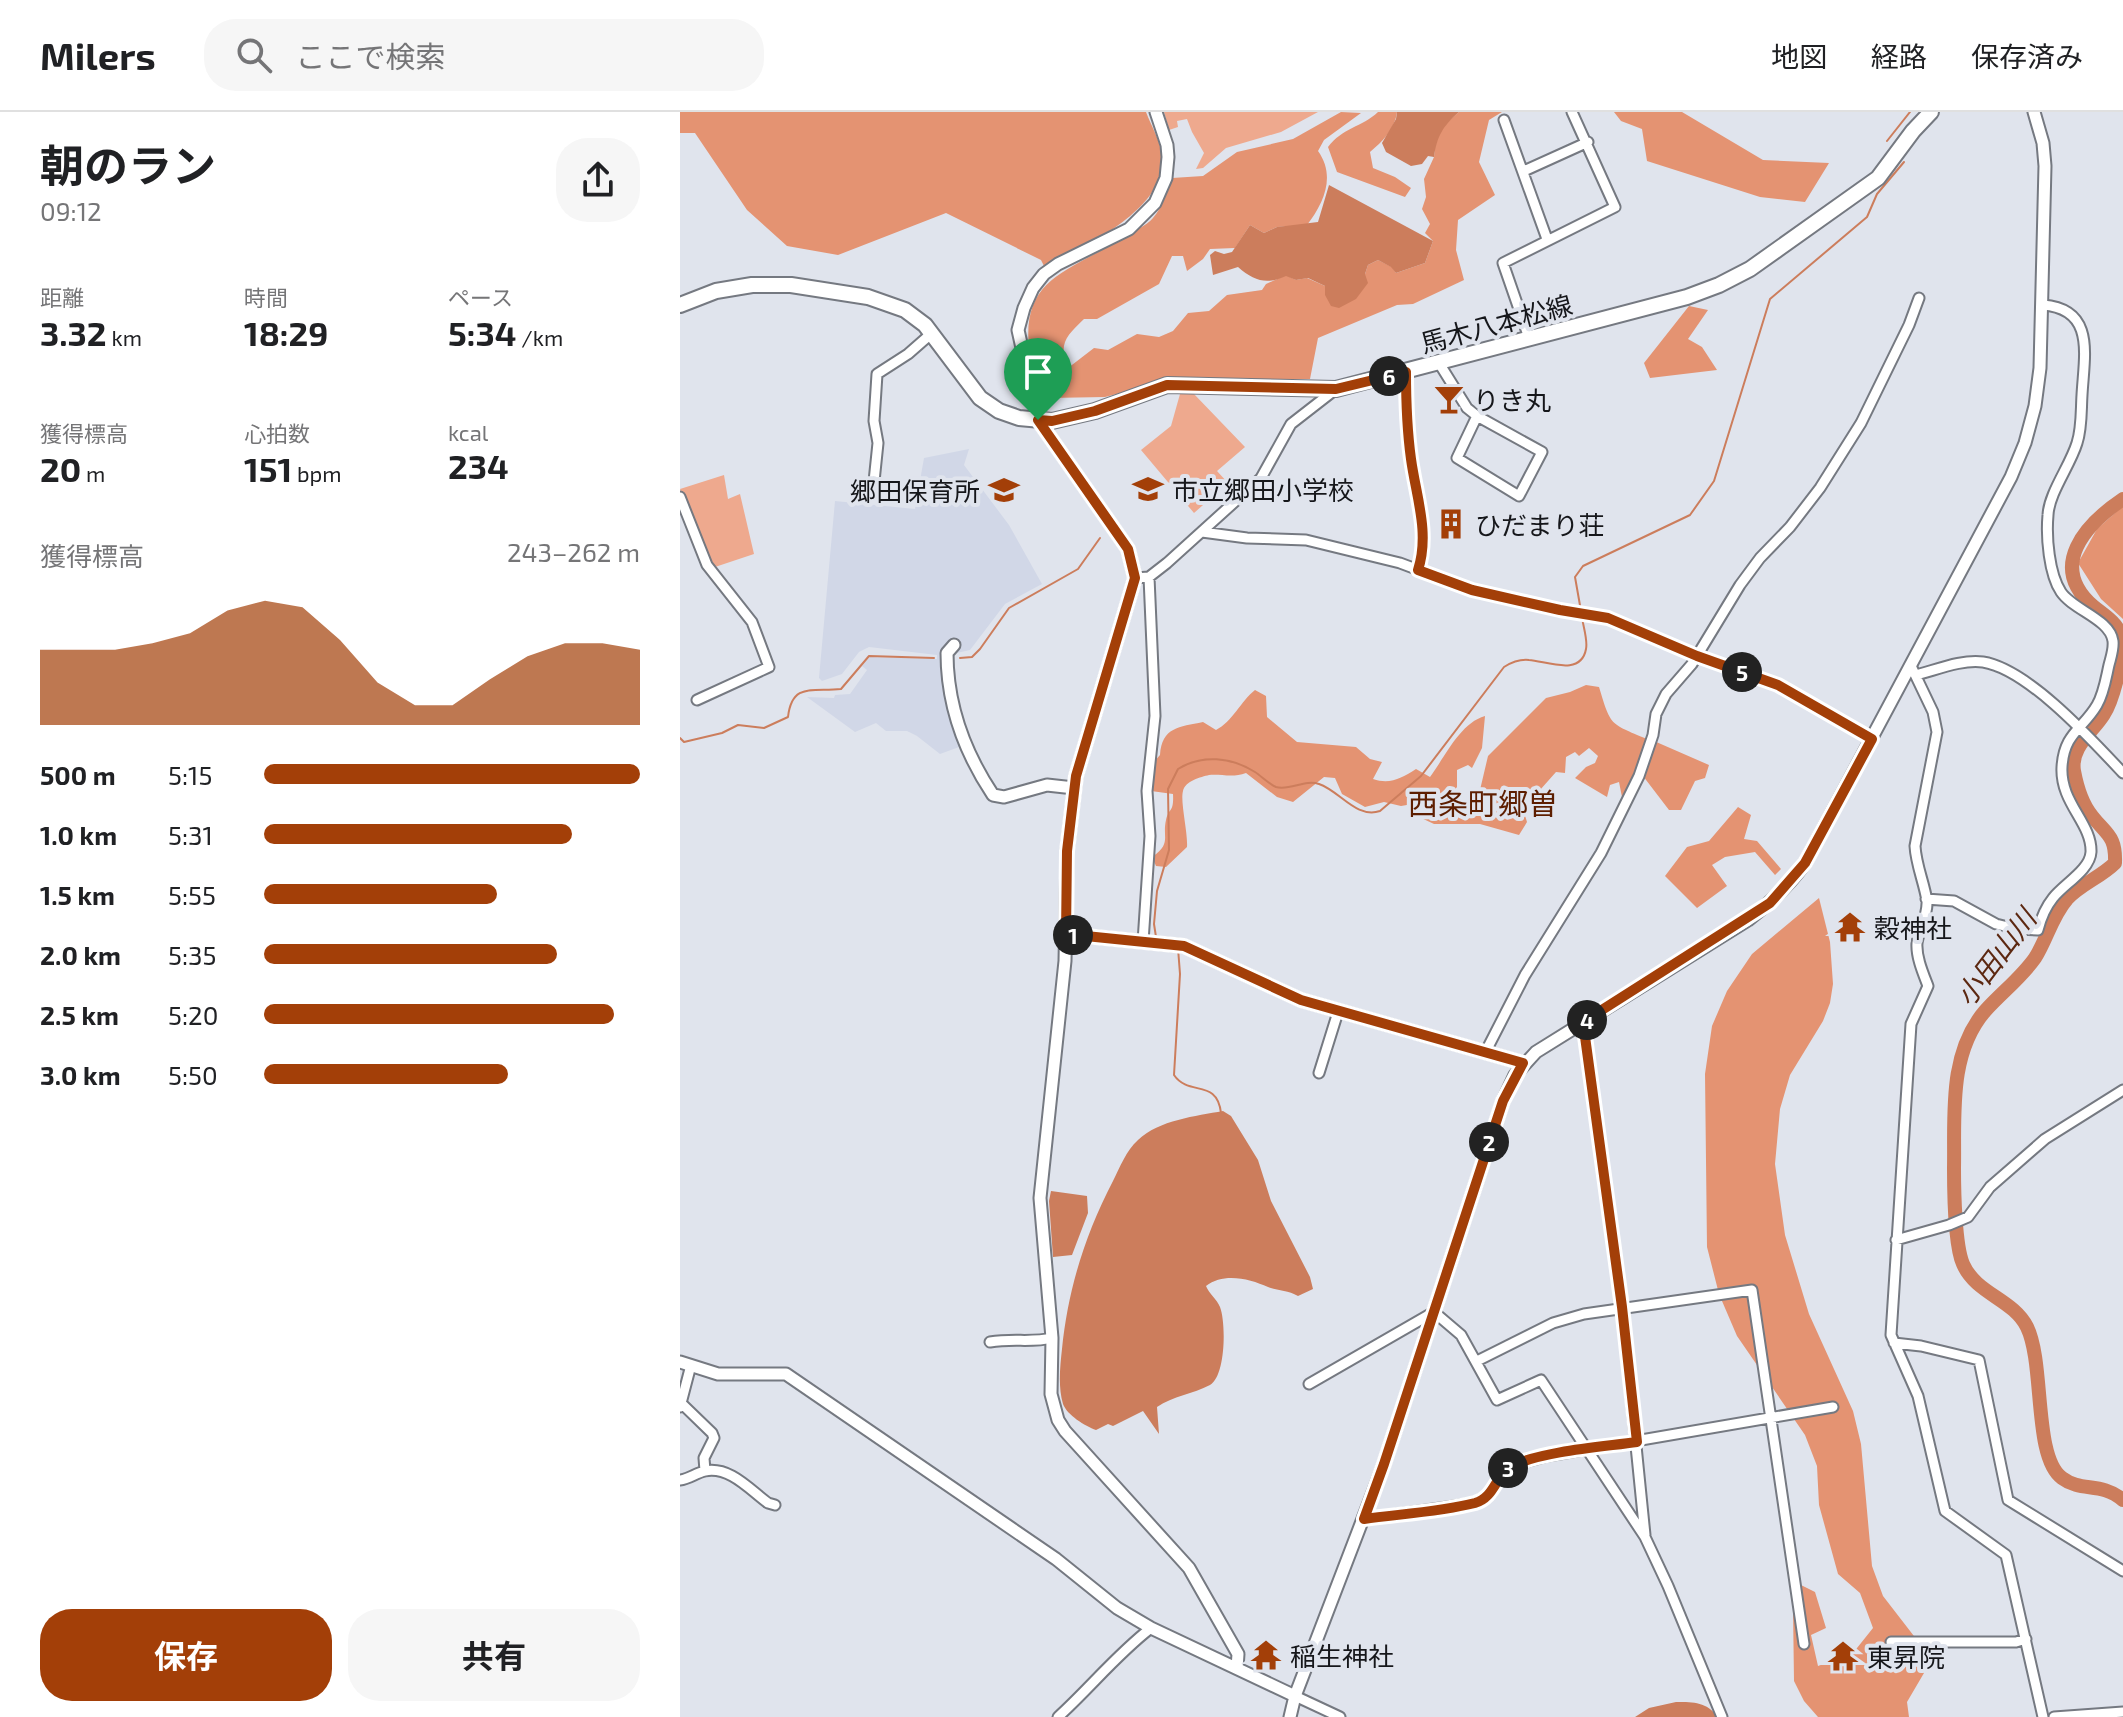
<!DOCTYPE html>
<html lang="ja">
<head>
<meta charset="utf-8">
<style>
  :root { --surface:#fff; --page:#f6f6f6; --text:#202124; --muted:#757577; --line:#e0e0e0; --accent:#a33f08 }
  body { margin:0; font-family:"Exo 2","Noto Sans JP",sans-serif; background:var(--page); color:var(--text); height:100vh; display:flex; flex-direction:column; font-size:30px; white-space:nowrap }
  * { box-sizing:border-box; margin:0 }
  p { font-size:26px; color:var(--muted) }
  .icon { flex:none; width:44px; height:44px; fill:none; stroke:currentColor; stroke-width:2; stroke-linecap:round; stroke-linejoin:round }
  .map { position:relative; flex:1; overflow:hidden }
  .drawer { display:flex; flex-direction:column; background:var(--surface); width:680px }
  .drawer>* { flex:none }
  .pin { position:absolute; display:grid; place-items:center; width:68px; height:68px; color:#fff; margin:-82px -34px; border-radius:50% 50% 50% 0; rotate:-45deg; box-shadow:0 0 8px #0007 }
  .pin .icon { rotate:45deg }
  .km { position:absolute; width:40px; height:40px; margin:-20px; border-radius:50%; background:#222; color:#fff; font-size:22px; line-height:40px; text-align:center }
  .round { display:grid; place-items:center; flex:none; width:84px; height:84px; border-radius:32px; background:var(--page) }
  .head { display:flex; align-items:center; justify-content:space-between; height:136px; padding:0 40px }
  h1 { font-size:44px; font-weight:700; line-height:60px }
  .stats { display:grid; grid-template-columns:repeat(3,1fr); gap:12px; height:136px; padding:8px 40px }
  .stats div { display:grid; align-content:center }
  .stats b { font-size:34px; font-weight:700 }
  .stats small { font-size:22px; font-weight:400 }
  .stats p { font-size:22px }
  .chart { height:224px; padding:16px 40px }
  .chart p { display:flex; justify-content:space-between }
  .chart svg { width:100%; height:144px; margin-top:8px; fill:var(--accent); opacity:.7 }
  .cta { display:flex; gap:16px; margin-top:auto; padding:16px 40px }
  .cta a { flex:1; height:92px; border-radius:32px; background:var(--accent); color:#fff; font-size:32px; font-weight:700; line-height:92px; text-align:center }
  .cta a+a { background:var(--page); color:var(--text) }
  ul { padding:0 40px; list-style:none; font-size:26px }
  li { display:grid; grid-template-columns:128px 96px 1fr; align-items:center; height:60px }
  li i { height:20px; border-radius:10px; background:var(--accent) }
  header { display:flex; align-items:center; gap:48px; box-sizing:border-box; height:112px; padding:0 40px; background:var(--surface); border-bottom:2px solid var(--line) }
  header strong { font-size:38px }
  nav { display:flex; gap:44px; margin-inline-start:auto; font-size:28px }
  .search { width:560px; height:72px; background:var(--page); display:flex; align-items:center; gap:20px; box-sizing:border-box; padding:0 28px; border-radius:32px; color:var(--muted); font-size:30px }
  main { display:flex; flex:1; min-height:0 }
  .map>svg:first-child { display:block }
  .built { fill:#d1d7e7 }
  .green { fill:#eea98e }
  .forest { fill:#e49372 }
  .water { fill:#cc7d5c }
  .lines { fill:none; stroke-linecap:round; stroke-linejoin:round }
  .stream { stroke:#cc7d5c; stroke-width:2 }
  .river { stroke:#cc7d5c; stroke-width:14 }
  .minor-casing { stroke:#757981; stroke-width:13 }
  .tertiary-casing { stroke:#757981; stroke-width:15 }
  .primary-casing { stroke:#757981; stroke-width:18 }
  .minor { stroke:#fff; stroke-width:9 }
  .tertiary { stroke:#fff; stroke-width:11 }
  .primary { stroke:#fff; stroke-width:14 }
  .route-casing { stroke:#fff; stroke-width:16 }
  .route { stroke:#a33f08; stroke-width:10 }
  .labels { text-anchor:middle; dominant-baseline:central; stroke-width:8; stroke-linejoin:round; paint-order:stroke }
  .street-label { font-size:26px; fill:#16171b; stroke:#e0e4ed }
  .poi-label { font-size:26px; fill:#16171b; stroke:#e0e4ed; text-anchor:start }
  .water-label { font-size:28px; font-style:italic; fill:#5c2811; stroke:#e0e4ed }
  .quarter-label { font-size:30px; fill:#5d1e00; stroke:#e0e4ed }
</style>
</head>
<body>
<header>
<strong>Milers</strong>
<div class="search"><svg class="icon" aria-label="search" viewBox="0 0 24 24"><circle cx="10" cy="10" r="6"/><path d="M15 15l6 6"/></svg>ここで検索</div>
<nav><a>地図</a><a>経路</a><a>保存済み</a></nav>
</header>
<main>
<section class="drawer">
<div class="head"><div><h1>朝のラン</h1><p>09:12</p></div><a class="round"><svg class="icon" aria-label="share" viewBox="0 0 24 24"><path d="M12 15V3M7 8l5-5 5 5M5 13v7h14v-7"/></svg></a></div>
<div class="stats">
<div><p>距離</p><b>3.32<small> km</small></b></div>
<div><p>時間</p><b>18:29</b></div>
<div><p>ペース</p><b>5:34<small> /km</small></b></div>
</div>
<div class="stats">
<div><p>獲得標高</p><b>20<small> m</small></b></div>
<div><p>心拍数</p><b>151<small> bpm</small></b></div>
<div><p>kcal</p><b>234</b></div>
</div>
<div class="chart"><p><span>獲得標高</span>243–262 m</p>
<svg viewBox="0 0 160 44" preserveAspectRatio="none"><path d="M0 44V21L10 21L20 21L30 19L40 16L50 9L60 6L70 8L80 18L90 31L100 38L110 38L120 30L130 23L140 19L150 19L160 21V44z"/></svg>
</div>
<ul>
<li><b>500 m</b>5:15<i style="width:100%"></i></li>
<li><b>1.0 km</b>5:31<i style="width:82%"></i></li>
<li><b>1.5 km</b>5:55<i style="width:62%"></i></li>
<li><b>2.0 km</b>5:35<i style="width:78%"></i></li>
<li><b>2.5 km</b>5:20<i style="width:93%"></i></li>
<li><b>3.0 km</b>5:50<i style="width:65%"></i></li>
</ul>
<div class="cta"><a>保存</a><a>共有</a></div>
</section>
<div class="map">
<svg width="1443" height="1605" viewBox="0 0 1443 1605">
  <rect width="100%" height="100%" fill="#e0e4ed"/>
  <path class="built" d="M289,337L284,353L329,413L362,472L325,492L290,538L272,542L278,593L290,631L260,642L237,624L227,619H206L196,611L175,620L127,585L154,586L155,583L170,582L187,558L182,554L190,545L257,547V543L189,535L179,540L162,562L142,569L139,566L155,389L235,397L244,346Z"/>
  <path class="green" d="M484,0H638L601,20L546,36L523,56L516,57L524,41L512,20L507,7L497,9L498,15L489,18Z
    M500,282H514L565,335L537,359L548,371L514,401L461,338L491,314Z
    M44,363L48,387L60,382L74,442L32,456L0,377Z"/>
  <path class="forest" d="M0,0H466C471,13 479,27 482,41C491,96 403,135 365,156L361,148L266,101L158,143L107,134L67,98L15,21H0Z
    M661,0L681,1L644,28L638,39C656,64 644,91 627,113L597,115L584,121L570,113L555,136L530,137L523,147L507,159L503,144H492L479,172L417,207H404C388,223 379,229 386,253L375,266L414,236L428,238L457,222L479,225L493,219L508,201L529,199L547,183L582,178L586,172L606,163L616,168L627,166L645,174L685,162L688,153L698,148L712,155L716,161L745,151L753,129L745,121L750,112L742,97L746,85L744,67L754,45L756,26L765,12L779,0H822L809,8L799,50L815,83L778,108L776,138L784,168L733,192L717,193L638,226L630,267H494L425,285L369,286L361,278L372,269L352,257C335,168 378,165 443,126C452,120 466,114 473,106C483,94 487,80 492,66L523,64L557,40L613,27Z
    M698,0H717C715,17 702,30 690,40L693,56L715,65L731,76L725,85L657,60L648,35C662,16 682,15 698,0Z
    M934,0H1002L1083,48L1149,51L1125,90L1080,85L967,49L962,17L941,9Z
    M1009,194L1028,198L1008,227L1022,235L1037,258L970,266L964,251Z
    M1443,394V507L1421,487L1398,451L1417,417Z
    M906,573L919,575C931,614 929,611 967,627L955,664L942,685L939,670L930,673L927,685L895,666L906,655L915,651L918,644L909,636L899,644L895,640L886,645L885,661L876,660L843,697L847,710L839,723L800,712H754L737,704C758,693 783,705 803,691L800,678L808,644L866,586L890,580Z
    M575,578L586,584L587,605L617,630L676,635L690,647L702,650L693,667C710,673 722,666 736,657L750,665C765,645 780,611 805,604L802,636L792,656L788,653L777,658V675L768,686L721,694L704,690L685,695L662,682L655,666L644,665L613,690L597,685L566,661C553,666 542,662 529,663C521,665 505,669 503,679C500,690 508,720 507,735L486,755L476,754L472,745C492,731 482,726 486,708C489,695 494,701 493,682L471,679L473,651L480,643C482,615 499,615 523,610L536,618C552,610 561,589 575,578Z
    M974,629L1029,653L1025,666L1015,669L1001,698H989L963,664Z
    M1058,695L1071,703L1064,727L1077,729L1101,757L1095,763L1075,740L1045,745L1032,753L1047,774L1017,796L985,764L1007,735L1029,729Z
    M1139,786L1150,830L1153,872L1150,891L1143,909L1110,963L1100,997L1095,1052L1105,1123L1129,1202L1173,1299L1181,1332L1192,1454L1203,1484L1237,1528L1244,1561L1227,1590L1229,1605H1138L1124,1589L1114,1569L1113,1496L1121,1473L1135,1480L1146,1516L1131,1523L1138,1554L1173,1541L1193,1516L1180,1481L1158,1462L1139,1393L1137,1354L1125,1323L1057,1224L1039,1182L1027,1135L1025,962L1032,914L1047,879L1072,842Z"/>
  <path class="water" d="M717,0H779C763,14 757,24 754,45L748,44L742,52L731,54L706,40L702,31L716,7Z
    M649,73L753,129L745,151L716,161L711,155L698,148L688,153L685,162L688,171L676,187L659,196L651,194L645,183V174L628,166L616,168L606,164C587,173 574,169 558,155L533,163L530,143L535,139L544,142L552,140L570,113L584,121L597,115L638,110Z
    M543,999L551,1004L578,1048L591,1089L630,1165L633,1177L618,1184C608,1178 598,1179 588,1175C570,1167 544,1160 526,1174C529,1182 537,1187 540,1195C546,1210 546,1264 530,1273C513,1282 493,1284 477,1295L479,1322L463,1299L433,1314L428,1312L416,1318C405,1314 387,1303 383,1292C378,1275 380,1255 382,1237C388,1177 405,1123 433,1069C440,1055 446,1039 458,1028C479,1008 516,1004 543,999Z
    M371,1079L407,1084L408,1101L392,1143L373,1145L369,1089Z
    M996,1590C1015,1590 1026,1590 1038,1605H955L969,1596Z"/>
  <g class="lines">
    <path class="stream" d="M1207,29L1230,0
      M901,499L895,465L903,454L1010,403L1034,369L1090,187L1187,105L1197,82L1224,50
      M280,546L292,545L300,537L329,496L398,457L420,426
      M0,626L4,630L42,621L58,613L84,616L108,605C112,570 133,580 161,577L189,544L254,546
      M479,827L476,825L474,812L477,779L489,738L488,677L498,657C522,642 551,645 575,660C581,664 589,672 596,675C610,679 625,667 639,672C660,679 676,707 700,699L741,664L824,555C832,550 840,547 849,548C866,549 901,565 906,537C908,528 903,514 902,505
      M498,836L500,862L494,963C509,985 537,966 541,1001"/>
    <path class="river" d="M1443,387C1406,412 1367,454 1413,494C1426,505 1441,512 1442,531C1443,548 1433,588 1424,602C1413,620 1390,635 1394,659C1397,675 1402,692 1412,704C1427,723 1436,724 1435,751C1421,765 1401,772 1387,787C1372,804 1367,827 1355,846C1341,866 1321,881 1305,899C1268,942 1275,1004 1274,1056C1274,1078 1275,1134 1283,1152C1296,1182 1333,1187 1347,1215C1365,1252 1353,1345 1382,1366C1402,1381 1420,1369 1443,1388"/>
    <g class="minor-casing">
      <path id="minor" d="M824,8L867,127
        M844,59L908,30
        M849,226L823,151L935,95L892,0
        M759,251L787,296L797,304
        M726,260C726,289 727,318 731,347C736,384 750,421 738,458
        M797,304L862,340L839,384L777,346Z
        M193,379L198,331L194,309L197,262L228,242L252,221
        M0,385L27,453L72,510L89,555L17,588
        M522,420L567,426L626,428L720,451L792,478L880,498L928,506L1017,544L1098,573L1192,627
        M455,466L469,465L487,451L581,366L611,312L656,277
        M1231,554L1253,600L1257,620L1235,734C1236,753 1244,770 1247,789C1248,804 1239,817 1237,831C1236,845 1243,861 1248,874L1231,912L1211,1223L1238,1284L1265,1399L1326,1443L1363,1605
        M1236,563C1256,558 1282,547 1303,550C1348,557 1412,628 1443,661
        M1246,787L1274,789L1316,812L1336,817L1358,818C1361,806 1365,796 1373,786C1384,772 1410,758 1411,740C1412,711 1380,691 1382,655C1384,621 1403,617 1417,593C1424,581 1426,566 1429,553C1431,545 1434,537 1433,529C1430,507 1393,498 1381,480C1369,462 1366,425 1368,403C1369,381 1390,354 1397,331C1402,316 1401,298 1402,283C1404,244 1416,197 1363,193
        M463,830L470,724L467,679L475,604L469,465
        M903,910L942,1195L965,1423
        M806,939L845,863L921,741L959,664L973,623L976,602L986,582L1012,552L1060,473L1080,446L1110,415L1140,376L1181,311L1229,213L1239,186
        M639,961L658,900
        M1216,1128L1269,1113L1288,1105L1310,1075L1365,1027L1443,978
        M310,1230C334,1226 351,1231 372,1226
        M1214,1231L1241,1234L1299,1248L1328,1388L1443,1459
        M797,1249L873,1211L904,1202L1072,1178L1124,1532
        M629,1272L754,1200L781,1223L817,1288L861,1268L965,1425L988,1474L1042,1605
        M2,1292L32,1321L34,1326L24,1346L25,1359
        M0,1295L11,1253
        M0,1368C9,1367 16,1361 25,1359C50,1354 70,1378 88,1391L95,1393
        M684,1407L795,1391L811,1381L824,1359L833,1353L868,1344L1153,1295
        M1211,1530H1336L1346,1527
        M615,1584L660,1605
        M378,1605C410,1576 437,1542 471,1516
        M1374,1605L1443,1600"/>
    </g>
    <g class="tertiary-casing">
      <path id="tertiary" d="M476,0L487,33L488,45L486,66L475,91L449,117L378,152L364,162L353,176L344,196L338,218L358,308L448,437L455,466L396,664L387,739L385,849L360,1086L372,1226L371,1282L378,1308L385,1319L509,1456L558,1542L557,1556
        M274,533L267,541C267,593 285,641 313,683L324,685L367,673L394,676
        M386,822L504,834L621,888L843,951
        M0,1250L38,1262H106L376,1447L437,1496L471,1516L615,1584
        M610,1605L615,1584L704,1352L823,989L835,963L856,940L1068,808C1090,791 1109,774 1125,751L1331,365L1345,331L1355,294L1360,256L1365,54L1363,31L1354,0"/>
    </g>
    <g class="primary-casing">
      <path id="primary" d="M0,193L36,179L72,173H111L188,185L225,198L245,213L300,286L319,299L339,306L372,309L415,299L487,273L656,277L1007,185L1039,173L1070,157L1198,66L1233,19L1251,0"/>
    </g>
    <use href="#minor" class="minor"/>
    <use href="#tertiary" class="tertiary"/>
    <use href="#primary" class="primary"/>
  </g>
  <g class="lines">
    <g class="route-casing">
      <path id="route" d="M726,260C726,289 727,318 731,347C736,384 750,421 738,458L792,478L880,498L928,506L1017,544L1098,573L1192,627L1125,751L1090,791L903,910L942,1195L957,1330C921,1335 865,1339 834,1353C815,1361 816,1385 795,1391C759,1400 720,1402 684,1407L704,1352L823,989L843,951L621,888L504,834L386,822L387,739L396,664L455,466L448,437L358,308L372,309L415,299L487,273L656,277Z"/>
    </g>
    <use href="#route" class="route"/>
  </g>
  <defs>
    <g id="bar-bare" transform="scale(2.4)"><path d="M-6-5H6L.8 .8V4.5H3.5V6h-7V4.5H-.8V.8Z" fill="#a33f08" stroke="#e0e4ed" stroke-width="2.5" paint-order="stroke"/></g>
    <g id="school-bare" transform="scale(2.4)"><path d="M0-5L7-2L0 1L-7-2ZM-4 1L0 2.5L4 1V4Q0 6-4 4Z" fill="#a33f08" stroke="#e0e4ed" stroke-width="2.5" paint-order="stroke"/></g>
    <g id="building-bare" transform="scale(2.4)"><path d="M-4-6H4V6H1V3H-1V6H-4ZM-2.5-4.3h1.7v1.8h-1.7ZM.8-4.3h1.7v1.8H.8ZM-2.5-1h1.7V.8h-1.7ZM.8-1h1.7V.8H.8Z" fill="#a33f08" stroke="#e0e4ed" stroke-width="2.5" paint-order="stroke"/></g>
    <g id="temple-bare" transform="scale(2.4)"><path d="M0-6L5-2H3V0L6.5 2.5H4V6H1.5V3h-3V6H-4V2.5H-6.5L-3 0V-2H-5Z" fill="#a33f08" stroke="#e0e4ed" stroke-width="2.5" paint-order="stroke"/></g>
  </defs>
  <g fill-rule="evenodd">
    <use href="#bar-bare" x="769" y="287"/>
    <use href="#school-bare" x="468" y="377"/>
    <use href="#school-bare" x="324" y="378"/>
    <use href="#building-bare" x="771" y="412"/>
    <use href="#temple-bare" x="1170" y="815"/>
    <use href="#temple-bare" x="586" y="1543"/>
    <use href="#temple-bare" x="1163" y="1544"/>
  </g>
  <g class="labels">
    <g class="street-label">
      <text transform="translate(816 211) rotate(-15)">馬木八本松線</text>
    </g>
    <g class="poi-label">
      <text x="793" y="287">りき丸</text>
      <text x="492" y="377">市立郷田小学校</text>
      <text x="300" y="378" text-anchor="end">郷田保育所</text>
      <text x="795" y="412">ひだまり荘</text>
      <text x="1194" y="815">穀神社</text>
      <text x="610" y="1543">稲生神社</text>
      <text x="1187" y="1544">東昇院</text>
    </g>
    <g class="water-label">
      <text transform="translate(1315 845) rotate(-53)">小田山川</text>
    </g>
    <g class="quarter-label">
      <text x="803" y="691">西条町郷曽</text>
    </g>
  </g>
</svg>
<div class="pin" style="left:358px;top:308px;background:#1e9e55"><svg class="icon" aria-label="arrive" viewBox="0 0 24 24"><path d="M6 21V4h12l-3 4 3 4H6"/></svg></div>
<b class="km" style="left:393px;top:823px">1</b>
<b class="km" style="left:809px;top:1030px">2</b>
<b class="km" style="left:828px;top:1356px">3</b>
<b class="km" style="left:907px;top:908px">4</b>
<b class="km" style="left:1062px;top:560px">5</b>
<b class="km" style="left:709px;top:264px">6</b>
</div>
</main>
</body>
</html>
